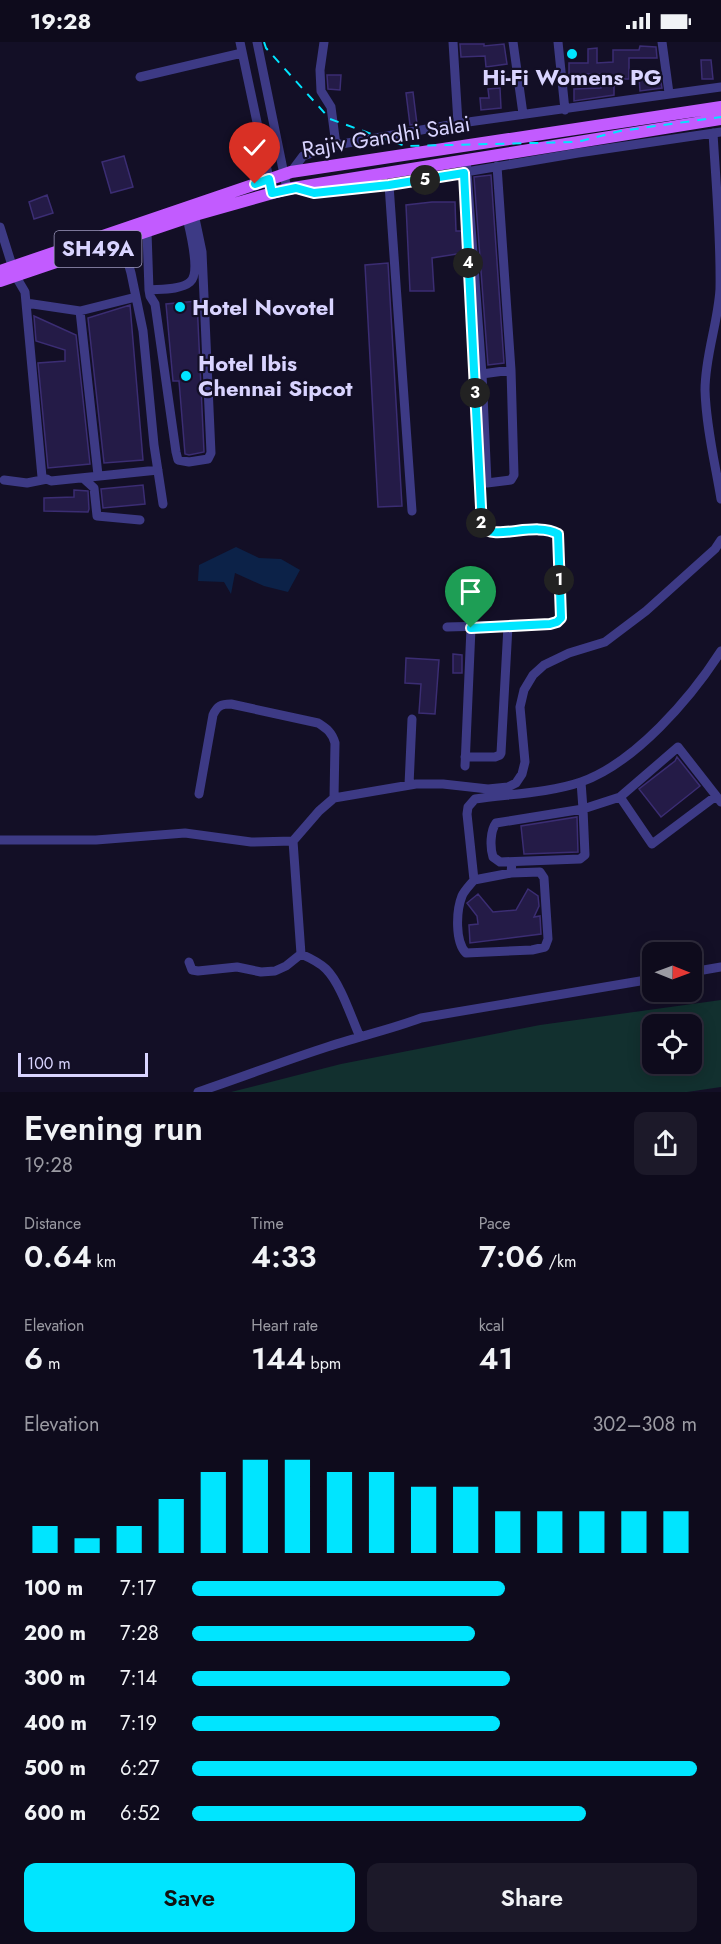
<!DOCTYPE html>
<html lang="en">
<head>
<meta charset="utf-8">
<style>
  :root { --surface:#0e0b1c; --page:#1c1929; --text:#f1f3f6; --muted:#9b9ba3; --line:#2e2b3b; --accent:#00e5ff }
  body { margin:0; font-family:Jost,sans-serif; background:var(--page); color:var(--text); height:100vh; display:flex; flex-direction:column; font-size:22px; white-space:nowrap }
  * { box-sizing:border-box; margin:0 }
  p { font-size:20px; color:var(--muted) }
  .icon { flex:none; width:33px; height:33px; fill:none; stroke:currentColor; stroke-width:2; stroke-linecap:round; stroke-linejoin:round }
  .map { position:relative; height:1050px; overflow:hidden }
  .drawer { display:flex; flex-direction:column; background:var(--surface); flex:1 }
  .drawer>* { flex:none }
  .needle { width:39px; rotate:91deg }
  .fabs { position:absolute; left:642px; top:900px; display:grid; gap:12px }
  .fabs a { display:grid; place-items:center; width:60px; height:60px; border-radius:12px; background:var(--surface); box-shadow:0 3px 15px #0003,0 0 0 2px var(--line); font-size:30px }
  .scale { position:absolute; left:18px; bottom:15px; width:130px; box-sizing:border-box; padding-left:6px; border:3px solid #d9d4ff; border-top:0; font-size:16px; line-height:21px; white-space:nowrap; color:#d9d4ff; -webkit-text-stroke:4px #130f26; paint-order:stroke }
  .pin { position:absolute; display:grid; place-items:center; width:51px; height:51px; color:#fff; margin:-62px -26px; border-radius:50% 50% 50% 0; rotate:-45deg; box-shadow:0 0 6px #0007 }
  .pin .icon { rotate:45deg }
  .km { position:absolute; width:30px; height:30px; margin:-15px; border-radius:50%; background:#222; color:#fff; font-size:16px; line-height:30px; text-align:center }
  .round { display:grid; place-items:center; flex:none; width:63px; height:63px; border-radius:12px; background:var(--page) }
  .head { display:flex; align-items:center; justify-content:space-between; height:102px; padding:0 24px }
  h1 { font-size:33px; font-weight:600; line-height:45px }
  .metrics { display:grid; grid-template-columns:repeat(3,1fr); gap:9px; height:102px; padding:6px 24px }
  .metrics div { display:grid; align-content:center }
  .metrics b { font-size:30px; font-weight:600 }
  .metrics small { font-size:16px; font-weight:400 }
  .metrics p { font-size:16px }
  .chart { height:168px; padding:12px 24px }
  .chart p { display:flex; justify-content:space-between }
  .chart svg { width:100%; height:108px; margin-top:6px; stroke:var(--accent); stroke-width:6 }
  .cta { display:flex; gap:12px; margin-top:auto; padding:12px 24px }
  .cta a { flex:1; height:69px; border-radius:12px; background:var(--accent); color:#111; font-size:24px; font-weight:600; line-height:69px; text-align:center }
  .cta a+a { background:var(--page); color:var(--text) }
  ul { padding:0 24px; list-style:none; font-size:20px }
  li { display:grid; grid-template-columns:96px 72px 1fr; align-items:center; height:45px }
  li i { height:15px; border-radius:8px; background:var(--accent) }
  .status { display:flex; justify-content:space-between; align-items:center; height:42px; padding:0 30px; background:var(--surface); direction:ltr }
  .status svg { height:16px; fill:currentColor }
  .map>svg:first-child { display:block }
  .green { fill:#12302f; fill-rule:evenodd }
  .water { fill:#0c2248 }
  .building { fill:#241b47; stroke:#3b2d73; stroke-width:1.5 }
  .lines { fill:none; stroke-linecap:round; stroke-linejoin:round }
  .minor { stroke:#3d3a85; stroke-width:9 }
  .major { stroke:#c25bff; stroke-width:12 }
  .rail { stroke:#00e5ff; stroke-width:2; stroke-dasharray:9 8; stroke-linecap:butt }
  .route-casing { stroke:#fff; stroke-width:12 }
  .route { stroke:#00e5ff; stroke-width:8 }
  .poi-dot { fill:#00e5ff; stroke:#130f26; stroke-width:2 }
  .labels { text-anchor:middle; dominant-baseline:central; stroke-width:4.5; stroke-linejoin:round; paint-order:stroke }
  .shield { fill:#130f26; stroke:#9e99be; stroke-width:1.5 }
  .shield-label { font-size:21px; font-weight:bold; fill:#d9d4ff }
  .poi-label { font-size:22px; font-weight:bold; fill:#d9d4ff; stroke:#130f26; text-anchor:start }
  .street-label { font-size:22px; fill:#d9d4ff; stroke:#130f26 }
</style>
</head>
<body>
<div class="status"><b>19:28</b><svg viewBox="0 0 49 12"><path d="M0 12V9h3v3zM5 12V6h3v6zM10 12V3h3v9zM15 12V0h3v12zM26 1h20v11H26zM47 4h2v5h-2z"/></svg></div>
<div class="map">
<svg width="721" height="1050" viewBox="0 0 721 1050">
  <rect width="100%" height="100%" fill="#130f26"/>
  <path class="green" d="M721,958V1045L687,1050H231L341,1022L540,983ZM652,982H692V1022H652Z"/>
  <path class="water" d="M236,505L259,516L281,517L300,528L288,550L264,544L235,531L231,552L224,540L198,539L199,523Z"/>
  <path class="building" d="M460,2H484V4L504,2L507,22L486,25L485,14L461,15Z
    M640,4L656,5L657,16H629V37H614V53L574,59V47L601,46V32H569V21H588V7L597,6V21L613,20V8H639Z
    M701,18H711L713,37H702Z
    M327,33H341L340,48L328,47Z
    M639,34H660L662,46L640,49Z
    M500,46L501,66L481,68L480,56H489L488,47Z
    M413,50L417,82L410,83L406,51Z
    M124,114L133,145L111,151L102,120Z
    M491,133L504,321L488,323L474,135Z
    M47,153L53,171L34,177L29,160Z
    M432,160H455L456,189H462L463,211L432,216L434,249H410L406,163Z
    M388,221L402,464L378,465L365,223Z
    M197,259L204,410L189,413L185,412L179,339H173L166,262Z
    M130,263L143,418L104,421L88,276Z
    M34,274L76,293L90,422L48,426L38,321L65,319V308L36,299Z
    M143,443L145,462L103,466L101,447Z
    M74,448L88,449L89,467L88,470L44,469V456L74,455Z
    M453,612L462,613V631H453Z
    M406,616L439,618L435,672L419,671L421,642L405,641Z
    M677,715L700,744L661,775L639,747L675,719Z
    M577,775L578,810L524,812L521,784Z
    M528,847L538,854L539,864L534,875L540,874L541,892L470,901L469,883L478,882L477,874L467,861L478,852L493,870L516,868Z"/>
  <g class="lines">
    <path class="minor" d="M240,0L272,151
      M257,0L287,147
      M324,0L320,28L321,49L331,65L336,103
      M453,0L458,81
      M513,0L523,72
      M558,0L565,68
      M662,0L669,51
      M140,35L242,11
      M713,91C716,143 721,195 720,247C718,281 705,314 705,348C706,384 715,421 721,457
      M466,117L482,332L487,441L511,438L514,433L511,328L497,124
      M291,130L303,114L336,103L461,81L721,45
      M389,143L412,469
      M297,146L314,151L389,143L578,111L721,90
      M0,185L15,233L25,250L42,435L51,439L158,428
      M147,190L149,248L150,254L155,262L176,410L178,418L189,420L208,417L211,411L202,210L193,167
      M122,199L131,231L143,289L154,403L163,462
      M149,248C160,247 181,248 190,240C201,231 190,189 187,176
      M26,261L80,269L136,255
      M80,269L98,433
      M482,332L511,328
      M83,436L94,446L97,474L140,478
      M4,438L27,441L47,437
      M447,585L550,582L557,580L561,576L558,492C536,479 495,499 482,485L468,218
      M465,715H495L500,713L501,711L508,584
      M465,724L471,586
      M581,740L583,767L620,755L678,705L721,760
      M409,743L412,677
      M199,752L213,673C217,664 221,662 231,662L318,681C327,687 332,690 335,701L334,756
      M620,755L652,802L716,754
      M583,767L585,813L580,817L500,820L493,815C490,806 490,789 496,781Z
      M0,798H96L185,791L251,800L293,799
      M511,831L474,838C470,843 464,849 462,854C456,869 455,900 466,911L532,908L545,905L548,897L544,836L540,830L511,831L512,820
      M474,838L467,772L468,765L475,757C509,752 549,751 581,740C635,721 691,656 721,609
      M301,912C310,916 319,920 326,927C341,942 351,975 360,995
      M189,920L192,928L198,929L237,925L261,930L275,929L286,924L301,912L293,799L319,769L334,756L416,742H443L488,747L508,745L516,741L522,732L525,720L520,665L524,648L533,633L544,623L569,611L605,600L646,569L715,507L721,498
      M692,930L721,925
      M198,1050C240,1036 281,1020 324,1006C356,995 389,988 421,976L652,937"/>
    <path class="major" d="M0,229L291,130L721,65
      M0,239L195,173L287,147L721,77"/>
    <path class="rail" d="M264,0L266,6L330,77L405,104L577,100L620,89L721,75"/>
  </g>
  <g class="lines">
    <g class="route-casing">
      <path id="route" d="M255,142L269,137L272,151L296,146L314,151L389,143L464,131L482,485C494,499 536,479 558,492L561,576L557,580L550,582L471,586"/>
    </g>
    <use href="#route" class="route"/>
  </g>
  <g class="poi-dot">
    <circle cx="572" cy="12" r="6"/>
    <circle cx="180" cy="265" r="6"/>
    <circle cx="186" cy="334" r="6"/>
  </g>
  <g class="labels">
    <rect class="shield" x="54.5" y="189" width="87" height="36" rx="4.5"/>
    <g class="shield-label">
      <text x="98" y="207">SH49A</text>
    </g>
    <g class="poi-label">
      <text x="572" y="35" text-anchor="middle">Hi-Fi Womens PG</text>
      <text x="192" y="265">Hotel Novotel</text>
      <text x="198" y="321">Hotel Ibis<tspan x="198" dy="25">Chennai Sipcot</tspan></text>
    </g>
    <g class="street-label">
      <text transform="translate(386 94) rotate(-9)">Rajiv Gandhi Salai</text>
    </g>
  </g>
</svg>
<div class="fabs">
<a><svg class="needle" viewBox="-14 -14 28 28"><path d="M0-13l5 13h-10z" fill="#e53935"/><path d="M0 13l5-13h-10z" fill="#9b9ba3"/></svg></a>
<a><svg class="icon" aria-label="locate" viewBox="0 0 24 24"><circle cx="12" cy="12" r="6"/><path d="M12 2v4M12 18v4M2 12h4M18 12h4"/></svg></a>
</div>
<div class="scale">100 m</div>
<div class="pin" style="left:471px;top:586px;background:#1e9e55"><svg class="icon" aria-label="arrive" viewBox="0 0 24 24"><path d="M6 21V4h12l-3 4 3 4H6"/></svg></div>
<div class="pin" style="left:255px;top:142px;background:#d93025"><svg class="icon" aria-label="check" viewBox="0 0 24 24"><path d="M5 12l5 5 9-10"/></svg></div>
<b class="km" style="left:559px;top:538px">1</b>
<b class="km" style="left:481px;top:481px">2</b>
<b class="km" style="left:475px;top:351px">3</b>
<b class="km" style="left:468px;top:221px">4</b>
<b class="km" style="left:425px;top:138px">5</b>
</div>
<section class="drawer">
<div class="head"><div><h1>Evening run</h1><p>19:28</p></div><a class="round"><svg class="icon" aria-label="share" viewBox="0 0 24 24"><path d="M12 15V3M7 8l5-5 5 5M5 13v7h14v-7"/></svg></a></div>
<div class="metrics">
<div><p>Distance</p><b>0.64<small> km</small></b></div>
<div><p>Time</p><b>4:33</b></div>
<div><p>Pace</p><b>7:06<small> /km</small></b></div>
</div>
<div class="metrics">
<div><p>Elevation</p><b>6<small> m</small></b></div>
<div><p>Heart rate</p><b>144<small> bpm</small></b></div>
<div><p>kcal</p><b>41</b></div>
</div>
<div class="chart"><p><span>Elevation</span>302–308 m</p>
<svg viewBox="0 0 160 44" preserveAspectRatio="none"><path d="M5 44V33M15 44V38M25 44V33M35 44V22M45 44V11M55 44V6M65 44V6M75 44V11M85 44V11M95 44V17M105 44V17M115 44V27M125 44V27M135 44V27M145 44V27M155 44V27"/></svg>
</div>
<ul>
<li><b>100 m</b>7:17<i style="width:62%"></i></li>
<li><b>200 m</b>7:28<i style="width:56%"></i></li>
<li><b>300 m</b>7:14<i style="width:63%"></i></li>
<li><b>400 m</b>7:19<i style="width:61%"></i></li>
<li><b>500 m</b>6:27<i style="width:100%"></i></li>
<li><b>600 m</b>6:52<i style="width:78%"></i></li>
</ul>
<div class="cta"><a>Save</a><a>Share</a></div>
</section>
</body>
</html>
